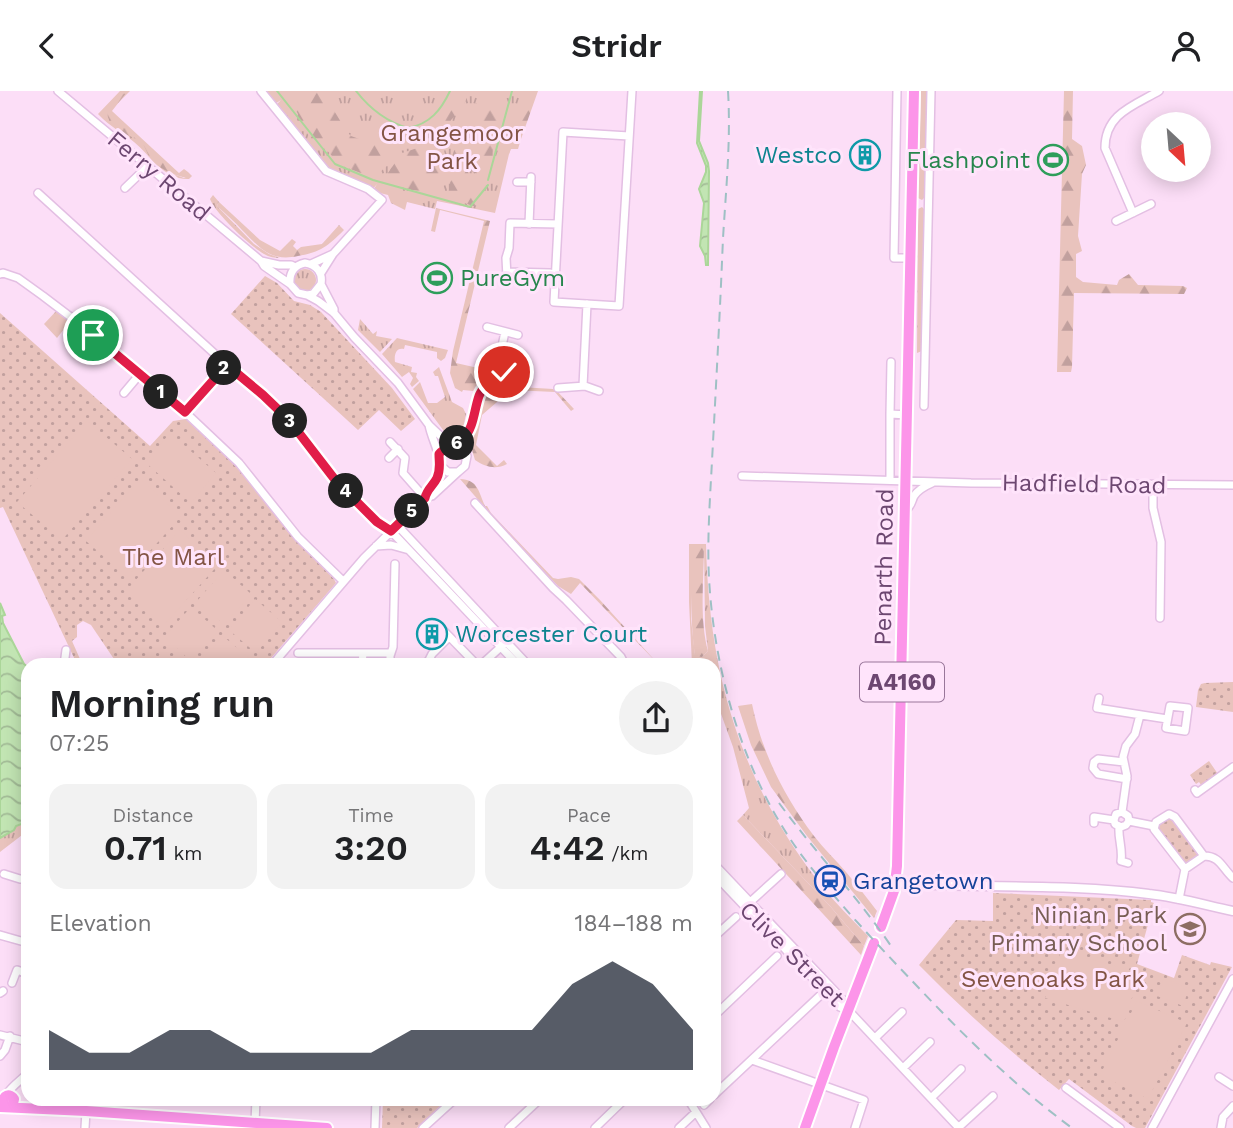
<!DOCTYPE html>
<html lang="en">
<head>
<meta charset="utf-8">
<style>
  :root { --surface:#fff; --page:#f2f2f2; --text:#202124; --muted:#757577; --accent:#111827 }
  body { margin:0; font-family:"Work Sans",sans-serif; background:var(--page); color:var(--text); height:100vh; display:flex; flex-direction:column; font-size:26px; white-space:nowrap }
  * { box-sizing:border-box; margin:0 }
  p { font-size:23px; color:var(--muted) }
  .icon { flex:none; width:38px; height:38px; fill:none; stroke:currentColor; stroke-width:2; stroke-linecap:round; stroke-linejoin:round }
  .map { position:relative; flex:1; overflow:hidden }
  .panel { position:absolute; left:21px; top:567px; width:700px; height:448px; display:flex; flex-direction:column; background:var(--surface); border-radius:21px; box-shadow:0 4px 18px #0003 }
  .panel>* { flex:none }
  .needle { width:46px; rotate:154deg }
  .controls { position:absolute; left:1141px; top:21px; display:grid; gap:14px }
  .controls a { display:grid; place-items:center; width:70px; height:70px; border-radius:50%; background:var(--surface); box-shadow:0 4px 18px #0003; font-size:35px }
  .pin { position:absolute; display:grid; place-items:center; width:60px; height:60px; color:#fff; margin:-30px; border:4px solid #fff; border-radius:50%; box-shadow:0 2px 7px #0007 }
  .km { position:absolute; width:35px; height:35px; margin:-18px; border-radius:50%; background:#222; color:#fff; font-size:19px; line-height:35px; text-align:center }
  .round { display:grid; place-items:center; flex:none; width:74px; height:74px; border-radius:37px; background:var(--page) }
  .overview { display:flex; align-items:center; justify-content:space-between; height:119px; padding:0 28px }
  h1 { font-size:38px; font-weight:600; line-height:52px }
  .metrics { display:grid; grid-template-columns:repeat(3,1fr); gap:10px; height:119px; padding:7px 28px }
  .metrics div { display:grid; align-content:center; border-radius:18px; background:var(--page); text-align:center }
  .metrics b { font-size:35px; font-weight:600 }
  .metrics small { font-size:19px; font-weight:400 }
  .metrics p { font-size:19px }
  .chart { height:196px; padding:14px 28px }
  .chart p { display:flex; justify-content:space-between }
  .chart svg { width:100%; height:126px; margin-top:7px; fill:var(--accent); opacity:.7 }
  header { display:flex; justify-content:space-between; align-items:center; height:91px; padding:0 28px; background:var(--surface); font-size:32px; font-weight:600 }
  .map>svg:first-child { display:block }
  .grass { fill:url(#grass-tufts) }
  .forest { fill:url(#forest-firs) }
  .park { fill:url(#park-dots) }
  .pitch { fill:#e9c3bd }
  .water { fill:url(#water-waves); stroke:#abd699; stroke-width:2 }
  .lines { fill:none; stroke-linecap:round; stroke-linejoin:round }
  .stream { stroke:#abd699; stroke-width:2 }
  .minor-casing { stroke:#e3bfe3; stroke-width:10 }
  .tertiary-casing { stroke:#e3bfe3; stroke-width:11 }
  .primary-casing { stroke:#fff; stroke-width:14 }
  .minor { stroke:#fff; stroke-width:7 }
  .tertiary { stroke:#fff; stroke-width:8 }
  .primary { stroke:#fc95e9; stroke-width:10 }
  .rail { stroke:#9ec0c4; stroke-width:2; stroke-dasharray:10 7; stroke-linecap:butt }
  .route-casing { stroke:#fff; stroke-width:14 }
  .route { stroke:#e11d48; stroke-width:9 }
  .labels { text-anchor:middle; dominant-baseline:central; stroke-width:6; stroke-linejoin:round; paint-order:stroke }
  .shield { fill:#ffe4fb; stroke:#99769a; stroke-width:2 }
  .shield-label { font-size:23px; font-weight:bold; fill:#6d4771 }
  .park-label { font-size:24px; fill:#835444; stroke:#ffe4fb }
  .culture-label { font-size:24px; fill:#0d838f; stroke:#ffe4fb; text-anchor:end }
  .leisure-label { font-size:24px; fill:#27864d; stroke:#ffe4fb; text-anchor:end }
  .street-label { font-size:24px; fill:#6d4771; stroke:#ffe4fb }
  .transit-label { font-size:24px; fill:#164399; stroke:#ffe4fb; text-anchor:start }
  .education-label { font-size:24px; fill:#785e54; stroke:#ffe4fb; text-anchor:end }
</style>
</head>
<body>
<header><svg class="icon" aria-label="back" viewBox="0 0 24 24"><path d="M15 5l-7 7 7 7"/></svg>Stridr<svg class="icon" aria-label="person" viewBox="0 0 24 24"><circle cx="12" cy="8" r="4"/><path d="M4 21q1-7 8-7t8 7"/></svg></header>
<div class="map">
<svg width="1233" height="1037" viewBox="0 0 1233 1037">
  <defs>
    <pattern id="grass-tufts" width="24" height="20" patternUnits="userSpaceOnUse" patternTransform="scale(1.75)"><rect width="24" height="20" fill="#e9c3bd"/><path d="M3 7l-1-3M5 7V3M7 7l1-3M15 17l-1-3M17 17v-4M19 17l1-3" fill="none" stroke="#c1a09e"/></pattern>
    <pattern id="forest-firs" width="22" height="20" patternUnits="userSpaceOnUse" patternTransform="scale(1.75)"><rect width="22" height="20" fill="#e9c3bd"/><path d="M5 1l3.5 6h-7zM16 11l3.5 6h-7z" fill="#c1a09e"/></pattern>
    <pattern id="park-dots" width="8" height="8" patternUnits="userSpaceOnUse" patternTransform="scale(1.75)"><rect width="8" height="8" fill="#e9c3bd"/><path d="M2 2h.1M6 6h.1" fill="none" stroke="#c1a09e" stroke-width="1.8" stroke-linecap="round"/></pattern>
    <pattern id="water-waves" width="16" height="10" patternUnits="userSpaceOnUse" patternTransform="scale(1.75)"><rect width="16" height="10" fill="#c2e5b3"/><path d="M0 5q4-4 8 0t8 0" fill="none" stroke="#a2bb96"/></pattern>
  </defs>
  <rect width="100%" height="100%" fill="#fcdef7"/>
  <path class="grass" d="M120,0H130L112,18L110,22L143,52L168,81L184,87L188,85V81L192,85L189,88C164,89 151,65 134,51C121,40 111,37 98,23Z
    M265,0H528V3L509,63L495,122L437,110L435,118L407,111L405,119L391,112L388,104L380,102L374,98L377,93L373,98L328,78L276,14L281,9L275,13Z
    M921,0H928L926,105L922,109L918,107Z
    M213,104L219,111L217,114L218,116L254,153L269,163L280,167C275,167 269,166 264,163C250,155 215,122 210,108Z
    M922,116L925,119L922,260L917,262L918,118Z
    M294 189a11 11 0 1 1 22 0a11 11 0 1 1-22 0Z
    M59,217L72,228L57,247L44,233Z
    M360,228L373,243L377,240L376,245L392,248L380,261L358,239Z
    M397,247L401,248L448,259L445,267L441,270L437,267V261L405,254L404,258C396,256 394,264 395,271L412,276L411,281L417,282L416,286L419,290L412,296L410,293L413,287L409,281L402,286L382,263Z
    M439,276L452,311L463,317L466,323L463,338L458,344L451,345L446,343L413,298L420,291L428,312H437L445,306L438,285H435L433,281Z
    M689,453H691V528L695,564L702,566L708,560L705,535L704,453H706C709,584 740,690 821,794C835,812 852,828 868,845L864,855L830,815L743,724L749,717L733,656L716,609H714V574H696L695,572L692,574L689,511Z
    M28,716V738L26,741L0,761V747C12,742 25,728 28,716Z"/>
  <path class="forest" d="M300,0H319L333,18L347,41L351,45L395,61L397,64L395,67L375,86H371L340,74L324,56L319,58L297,29L298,23L290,9L291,6Z
    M450,0H469L463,17L444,36L441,35L438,27L434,25L440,19Z
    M523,0H538L521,48L518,58H511L509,63L506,61L521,16Z
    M1064,0H1073L1072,48L1082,55L1086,74L1082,83L1078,145L1082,160L1076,163V186L1083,191L1117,194L1119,189L1129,183L1138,194L1183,195L1187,197L1184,203L1074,202L1072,276L1071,281H1057Z
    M126,2L112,20L179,82L184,78L188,81V87C175,85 156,77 149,65C146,60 145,54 140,50C136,46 130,46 125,43C119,38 113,32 108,26C106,15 115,4 126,2Z
    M477,12L497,13L502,15L504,19L500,41L493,57L488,81L483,86C474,82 458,72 455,62C455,60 457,54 458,51L448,40L471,18L473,13Z
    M439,50L443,53C445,61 448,92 442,98C435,105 395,97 388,90C387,89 386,87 385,86L402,62Z
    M453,74H456L484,93C489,102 483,114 473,115L445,105L450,98L449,78Z
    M219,111L260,149L280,160L292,148L296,151L293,155L297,159L301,156L322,153L339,134L344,139C328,155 321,161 298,165C270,171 260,157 242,139C235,131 226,123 218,116L217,114Z
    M436,117L490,130L456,272L478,277L477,293L473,300L463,299L462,301L455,297L450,282L453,260L484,130L440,119L435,141L431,140Z
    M503,295L553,298L556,299L574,318L571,320L555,301L511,299L482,324L476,354L497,375L504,369L507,373C496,379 485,376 475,369L472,359V349L482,312L485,304L491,298Z
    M460,388C478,388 479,402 485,415H487L491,422L553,487L558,488L571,486L579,488L600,509L659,574L580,492L571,503L558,495L508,443Z
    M691,453H704C704,486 699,528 708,560L702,566L695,565C690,528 691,490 691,453Z
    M752,613C762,662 784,705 814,745C824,758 836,769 846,781C857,794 867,807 877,820L874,827L807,745L771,696L751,654L738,615Z
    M743,724L830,815L864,855L861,864L737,730Z"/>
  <path class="park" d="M265,185L277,192L294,210L310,214L321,221L392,297L415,328L401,340L379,319L358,339L231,223Z
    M0,222L150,355L173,330L186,328L222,361L246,386L290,443L334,488L336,492L265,574H118L91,534L83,530L77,534V546L72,550L80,568L76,571L3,416L0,417Z
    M1233,591V621L1196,616L1198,599L1201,593L1205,592Z
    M1209,670L1220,686L1204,698L1199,691L1196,693L1190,684Z
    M1169,723L1204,765L1185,778L1156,741V731Z
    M993,802L1151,809V811L1154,812L1137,873L1174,887L1182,864L1210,874L1211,871L1232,876L1145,1037H1136L1132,1035L1069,988L1059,999C1009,960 963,919 919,874L956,829L993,830Z
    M383,1008H448L417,1037H382Z"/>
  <path class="pitch" d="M87,330L132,368L62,449L17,411Z
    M170,342L216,382L191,412L145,371Z
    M140,388L181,425L127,486L86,450Z
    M180,439L218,474L164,534L126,500Z
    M224,479L251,503L224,534L197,510Z
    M255,508L282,531L256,562L229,539Z
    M191,516L218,540L191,570L164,546Z
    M223,545L250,568L245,574H198Z
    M1061,860L1140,882L1124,931L1045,907Z
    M1164,887L1189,897L1183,915L1157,905Z
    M1137,910L1187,932L1148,1008L1100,984Z"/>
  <path class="water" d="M700,0H702L699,50L708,72L709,80L708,174H706L705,165L700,155L704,112L699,98L706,81V75L697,52Z
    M0,512L5,524L2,525L3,532L24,573L28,576V716L24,732L16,735L14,739L0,747Z"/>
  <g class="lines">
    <path class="stream" d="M277,0L335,73L373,89L470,116L488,94
      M356,0C370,18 387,31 408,37C430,33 441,19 450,0
      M488,89L512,0"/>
    <g class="minor-casing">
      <path id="minor" d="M58,0L261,170L264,175L290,193L298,202L307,204L318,210L334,222L354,246L398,292L429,334L450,354
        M261,0L326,80L368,98L382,109L333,163
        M897,0L894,167H911
        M629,45L563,41L554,211L619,215L632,0
        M517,91H531
        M125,97L148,75
        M38,102L227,274L263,304L289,329L336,389L377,431L391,440L518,574
        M1133,122L1105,57C1105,23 1133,15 1159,0
        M1116,130L1151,113
        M529,133L531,86
        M261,170L279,174H291L295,176
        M311,173L333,163L321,182
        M507,181L550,182
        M0,183L3,182L18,187L43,205L89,240L185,321L239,372L298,446L343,490
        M507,186L506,167L509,157L510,132L558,133
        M290,193C289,181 295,174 305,172C317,174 323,182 321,193L313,203L307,204
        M321,193L334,218V222
        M487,236L518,244
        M78,261L93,244
        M497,278L505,241
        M491 285a7 7 0 1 1 14 0a7 7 0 1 1-14 0Z
        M583,295L587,213
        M558,297L585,295L599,300
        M124,302L140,283
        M924,315L931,0
        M185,321L227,274
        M890,323L891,271
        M469,339L479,303L492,288
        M390,351L405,367L403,382L425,407
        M455,354L464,347L469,339L466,362
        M439,363C448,352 461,350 467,365L465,375L458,381H448L441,375
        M389,367L398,358
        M742,385L971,392L1233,394
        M890,389V323L908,324
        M1153,395V417L1161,451L1160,527
        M425,407C427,397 435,392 438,383C444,366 432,351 429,334
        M475,412L553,497L566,509L621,566L625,574
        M906,419C912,414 911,411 914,405C918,399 925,395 932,392
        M397,434L528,574
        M376,455L391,454L409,459
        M440,536L477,574
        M298,562H391
        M64,574L66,559
        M272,574L364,467L425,407L432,405L458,381
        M362,574L363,562
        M390,574V565L393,556L395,473
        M424,574L429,569L432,563L449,546
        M481,574L503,554
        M1099,607L1097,617L1167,628
        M1170,615L1188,617L1185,640L1166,637Z
        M1124,671L1098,668L1094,671L1093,677L1098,683L1127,688
        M1195,699L1197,702L1233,676
        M1122,721L1127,685L1123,666L1126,655L1135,643L1140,624
        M1169,723L1175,726L1204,765L1185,778L1154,738L1156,731Z
        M1129,730L1126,734L1121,736L1115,733L1114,729L1116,723L1122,721L1128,725L1129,730L1154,735
        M1094,732V726L1114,729
        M1119,736C1118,748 1123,758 1121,770L1128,772
        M1204,765C1220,765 1222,777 1233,787
        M714,773L845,911L848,920
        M4,783L20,788H28
        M714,783L840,916L849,920L959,1037
        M1179,808L1185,778
        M748,813L781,783
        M0,844L28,852
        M714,846L736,826
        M25,851L28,840
        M12,892L17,879L28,883
        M0,902L3,900
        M28,910V909
        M714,925L777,865
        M0,944L28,951
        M875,947L902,921
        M0,965L5,959L10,945
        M752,969L864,1009L855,1037
        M903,977L930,951
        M1219,986L1233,995
        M1066,997L1120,1037
        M6,1004C12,995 20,990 28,982
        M714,1004L827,898
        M931,1007L961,978
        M688,1008L706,1037
        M704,1014L710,1008
        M255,1032L256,1008
        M959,1036L993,1005
        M85,1037L86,1020
        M375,1037L376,1008
        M423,1037L455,1008
        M509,1037L540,1008
        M595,1037L625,1008
        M679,1037L696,1021
        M1152,1037L1233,888
        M1221,1037L1223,1026L1233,1015"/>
    </g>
    <g class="tertiary-casing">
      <path id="tertiary" d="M896,792C980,798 1065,792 1149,803C1177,806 1205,814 1233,820"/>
    </g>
    <g class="primary-casing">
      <path id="primary" d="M881,836L894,800L897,775L914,0
        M5,1015C0,1008 8,999 14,1008L13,1013L10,1016
        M0,1016L86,1020L327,1037
        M805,1037L834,956L874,852"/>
    </g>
    <use href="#minor" class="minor"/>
    <use href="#tertiary" class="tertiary"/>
    <use href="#primary" class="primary"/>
    <path class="rail" d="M728,0C731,49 726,98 723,147C720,221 716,295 712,370C710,408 707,448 709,487C714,581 744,686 800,762C835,809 876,852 916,894C965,946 1015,995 1072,1037
      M779,712C815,761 857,805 891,855"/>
  </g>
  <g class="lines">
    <g class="route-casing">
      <path id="route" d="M93,244L185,321L227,274L263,304L289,329L336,390L377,431L391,440L425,407C427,398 433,395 437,387C441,378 439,372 439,363C446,354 455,356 463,348C474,337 474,319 479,305C483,295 491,291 493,281L499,278L504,281"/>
    </g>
    <use href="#route" class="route"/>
  </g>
  <defs>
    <g id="building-ring" transform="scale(1.575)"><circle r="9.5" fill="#ffe4fb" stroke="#0f9aa8" stroke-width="1.5"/><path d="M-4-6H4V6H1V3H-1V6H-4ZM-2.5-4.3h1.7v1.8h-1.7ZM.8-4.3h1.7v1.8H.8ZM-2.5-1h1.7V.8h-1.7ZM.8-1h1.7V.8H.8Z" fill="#0f9aa8"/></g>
    <g id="stadium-ring" transform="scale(1.575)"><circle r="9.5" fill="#ffe4fb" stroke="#2e9e5b" stroke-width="1.5"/><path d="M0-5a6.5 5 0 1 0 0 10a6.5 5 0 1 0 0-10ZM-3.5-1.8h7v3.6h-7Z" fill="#2e9e5b"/></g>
    <g id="station-ring" transform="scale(1.575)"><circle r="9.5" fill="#ffe4fb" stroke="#1a4fb4" stroke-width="1.5"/><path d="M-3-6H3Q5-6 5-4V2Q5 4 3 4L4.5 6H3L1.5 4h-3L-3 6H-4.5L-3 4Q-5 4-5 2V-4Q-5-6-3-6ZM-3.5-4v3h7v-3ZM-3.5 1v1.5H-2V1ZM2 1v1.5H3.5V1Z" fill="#1a4fb4"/></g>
    <g id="school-ring" transform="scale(1.575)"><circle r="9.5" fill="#ffe4fb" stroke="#8d6e63" stroke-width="1.5"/><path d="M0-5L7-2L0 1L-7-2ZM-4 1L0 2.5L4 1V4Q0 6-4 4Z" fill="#8d6e63"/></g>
  </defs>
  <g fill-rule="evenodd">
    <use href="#building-ring" x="865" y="64"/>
    <use href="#stadium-ring" x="1053" y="69"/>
    <use href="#stadium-ring" x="437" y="187"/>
    <use href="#building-ring" x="432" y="543"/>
    <use href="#station-ring" x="830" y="790"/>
    <use href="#school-ring" x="1190" y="838"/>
  </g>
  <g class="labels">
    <rect class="shield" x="860" y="571.5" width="84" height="39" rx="5"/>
    <g class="shield-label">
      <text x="902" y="591">A4160</text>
    </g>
    <g class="park-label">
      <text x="452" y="42">Grangemoor<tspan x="452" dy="28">Park</tspan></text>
      <text x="173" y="466">The Marl</text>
      <text x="1053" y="888">Sevenoaks Park</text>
    </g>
    <g class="culture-label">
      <text x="842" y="64">Westco</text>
      <text x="455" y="543" text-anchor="start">Worcester Court</text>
    </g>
    <g class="leisure-label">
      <text x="1030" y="69">Flashpoint</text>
      <text x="460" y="187" text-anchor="start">PureGym</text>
    </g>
    <g class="street-label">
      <text transform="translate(159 85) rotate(40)">Ferry Road</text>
      <text transform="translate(1084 393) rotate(1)">Hadfield Road</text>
      <text transform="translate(884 476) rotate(-89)">Penarth Road</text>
      <text transform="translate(792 863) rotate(45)">Clive Street</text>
    </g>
    <g class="transit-label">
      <text x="853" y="790">Grangetown</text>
    </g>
    <g class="education-label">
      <text x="1167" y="824">Ninian Park<tspan x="1167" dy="28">Primary School</tspan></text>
    </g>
  </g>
</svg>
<div class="controls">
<a><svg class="needle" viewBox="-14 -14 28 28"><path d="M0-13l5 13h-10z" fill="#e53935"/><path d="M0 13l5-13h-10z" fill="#757577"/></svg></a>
</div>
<div class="pin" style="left:93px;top:244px;background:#1e9e55"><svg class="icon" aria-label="arrive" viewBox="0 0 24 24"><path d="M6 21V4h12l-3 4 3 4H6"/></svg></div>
<div class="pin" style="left:504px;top:281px;background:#d93025"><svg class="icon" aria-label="check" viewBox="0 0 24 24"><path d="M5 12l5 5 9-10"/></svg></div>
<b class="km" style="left:161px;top:301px">1</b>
<b class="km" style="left:224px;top:277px">2</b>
<b class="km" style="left:290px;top:330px">3</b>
<b class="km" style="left:346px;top:400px">4</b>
<b class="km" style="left:412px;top:420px">5</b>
<b class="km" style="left:457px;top:352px">6</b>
<section class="panel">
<div class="overview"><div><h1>Morning run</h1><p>07:25</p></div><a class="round"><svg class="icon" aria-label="share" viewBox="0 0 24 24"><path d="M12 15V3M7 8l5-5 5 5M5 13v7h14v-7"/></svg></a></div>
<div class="metrics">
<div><p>Distance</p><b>0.71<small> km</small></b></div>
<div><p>Time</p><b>3:20</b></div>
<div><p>Pace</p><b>4:42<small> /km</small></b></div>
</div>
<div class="chart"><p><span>Elevation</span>184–188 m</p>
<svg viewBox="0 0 160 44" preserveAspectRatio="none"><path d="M0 44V30L10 38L20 38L30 30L40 30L50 38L60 38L70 38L80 38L90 30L100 30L110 30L120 30L130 14L140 6L150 14L160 30V44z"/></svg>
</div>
</section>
</div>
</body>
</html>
